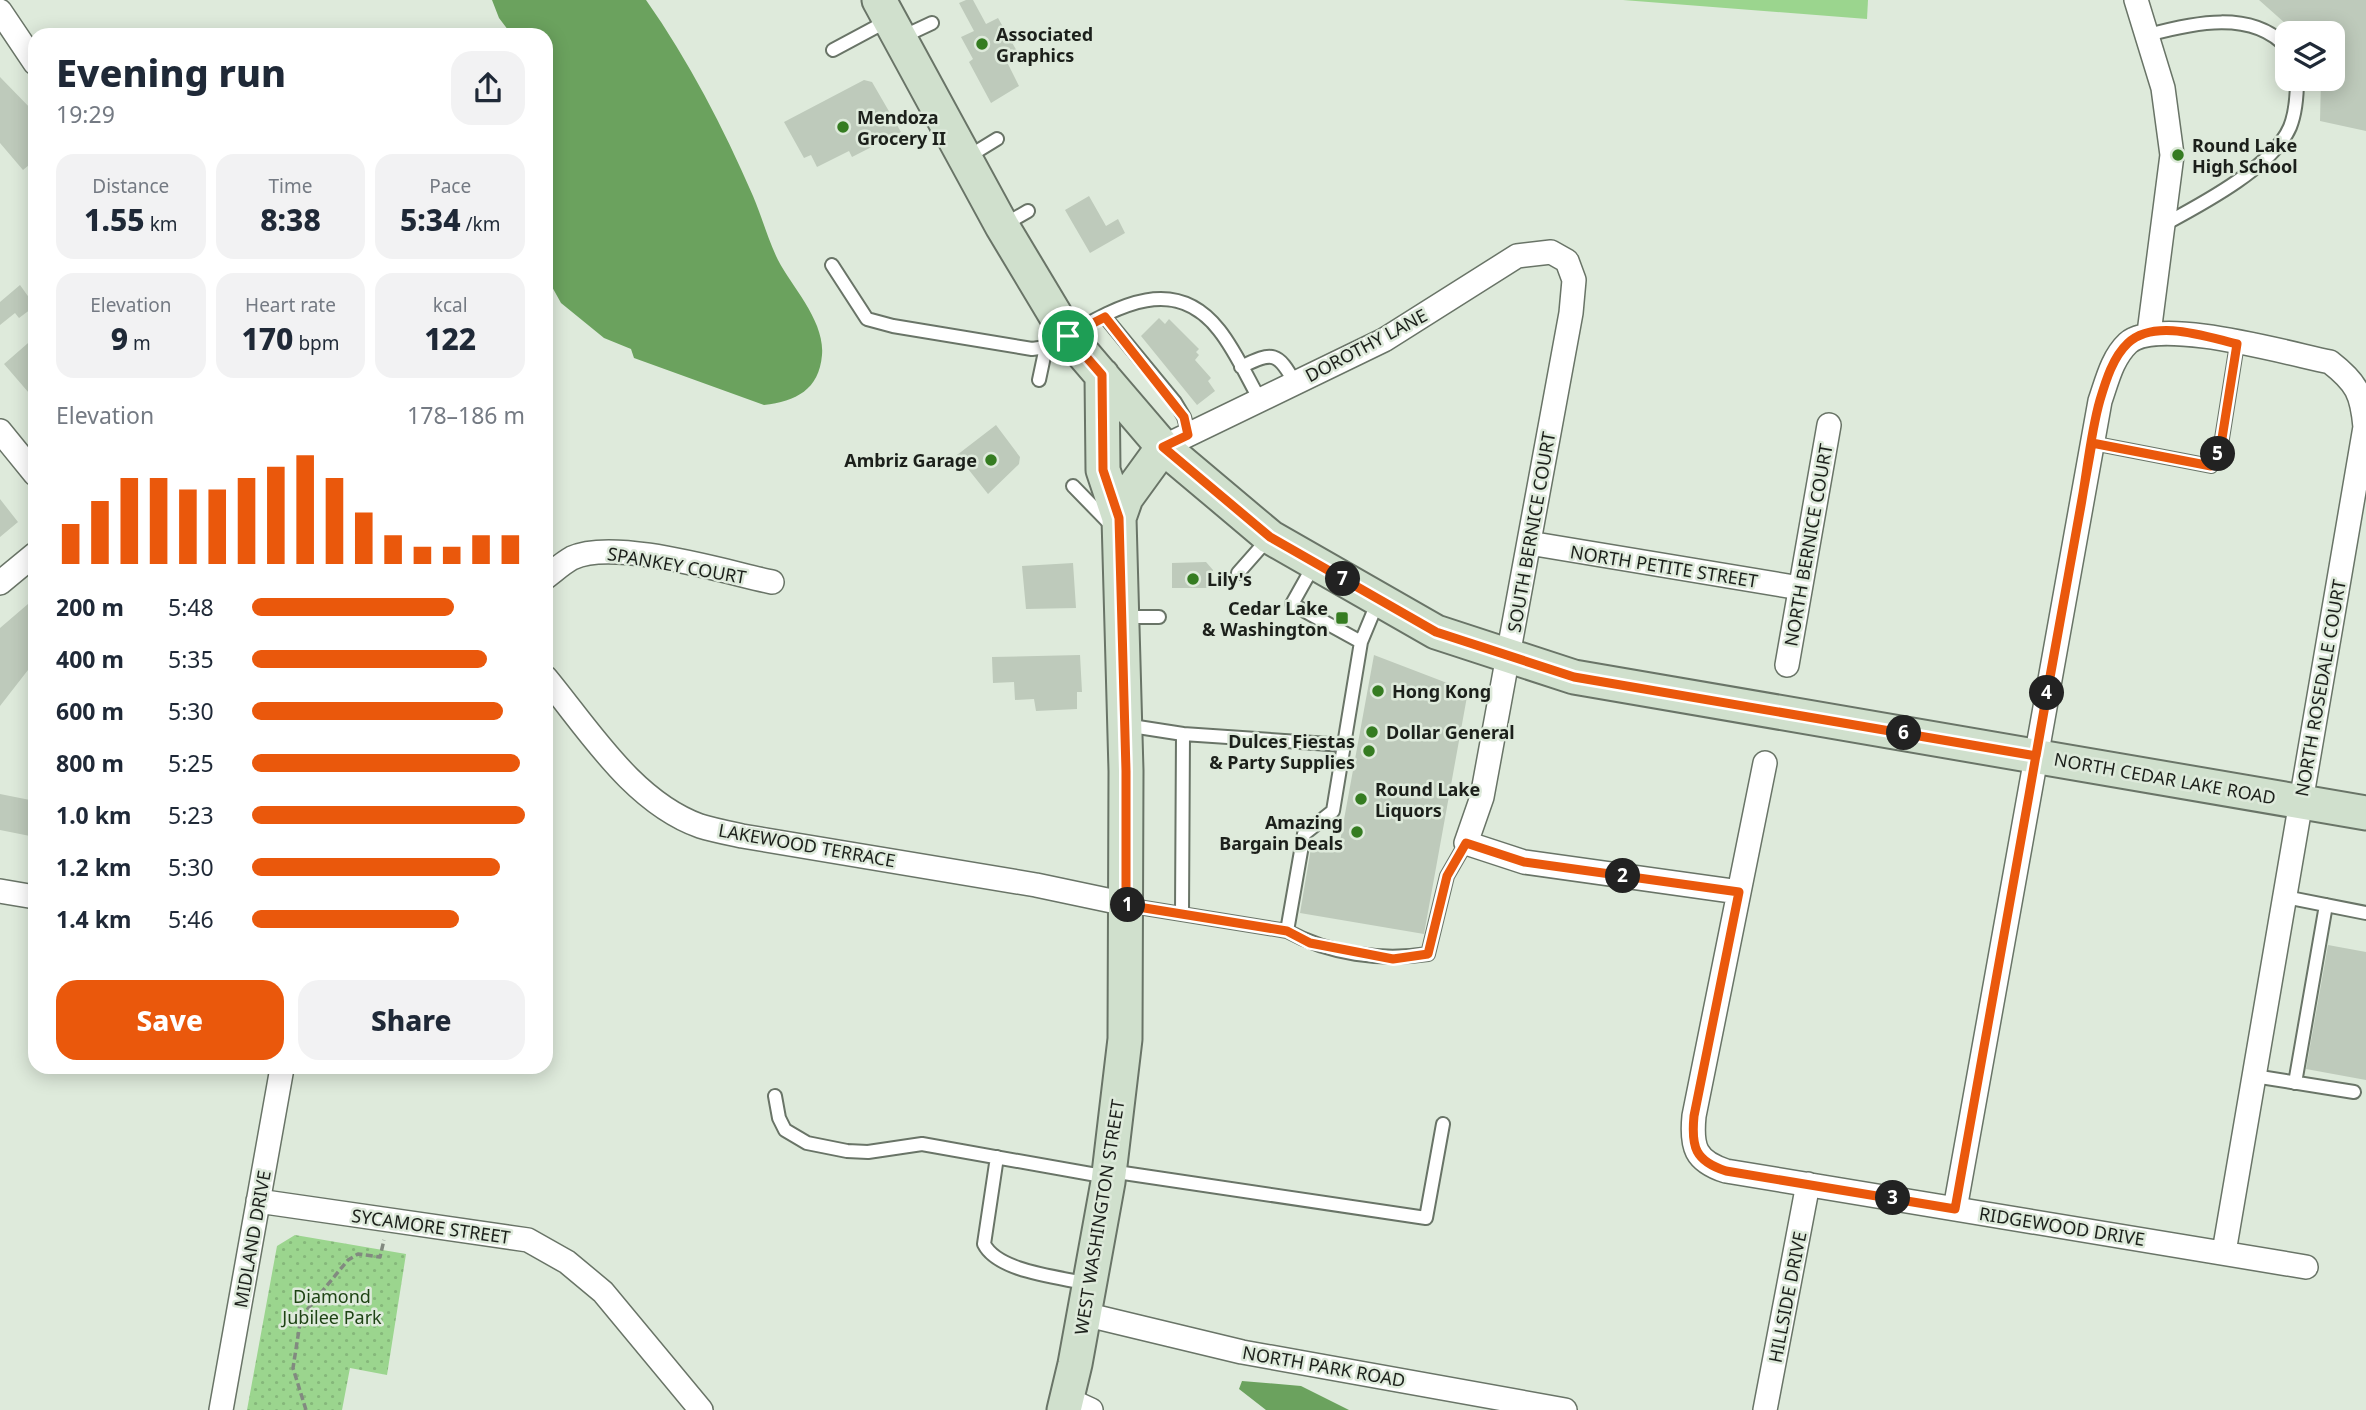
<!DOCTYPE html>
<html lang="en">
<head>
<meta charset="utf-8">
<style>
  :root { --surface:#fff; --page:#f2f2f3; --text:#1f2937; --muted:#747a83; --accent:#ea580c }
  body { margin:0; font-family:"Noto Sans",sans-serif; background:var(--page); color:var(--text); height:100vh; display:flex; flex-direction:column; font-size:26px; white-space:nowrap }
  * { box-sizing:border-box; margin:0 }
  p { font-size:23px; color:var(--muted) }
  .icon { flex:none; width:38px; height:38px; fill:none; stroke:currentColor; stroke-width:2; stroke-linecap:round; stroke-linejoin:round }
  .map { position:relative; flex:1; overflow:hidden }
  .drawer { position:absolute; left:28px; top:28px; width:525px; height:1046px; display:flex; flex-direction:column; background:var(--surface); border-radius:21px; box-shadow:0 4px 18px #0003 }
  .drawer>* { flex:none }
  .tools { position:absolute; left:2275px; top:21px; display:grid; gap:14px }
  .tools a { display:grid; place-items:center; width:70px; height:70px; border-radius:14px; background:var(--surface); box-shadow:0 4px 18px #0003; font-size:35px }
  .pin { position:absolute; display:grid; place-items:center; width:60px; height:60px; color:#fff; margin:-30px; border:4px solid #fff; border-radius:50%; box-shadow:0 2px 7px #0007 }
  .km { position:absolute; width:35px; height:35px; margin:-18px; border-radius:50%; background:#222; color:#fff; font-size:19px; line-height:35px; text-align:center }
  .round { display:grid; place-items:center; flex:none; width:74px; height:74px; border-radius:21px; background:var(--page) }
  .head { display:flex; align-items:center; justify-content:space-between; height:119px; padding:0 28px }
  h1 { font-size:38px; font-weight:800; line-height:52px }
  .stats { display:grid; grid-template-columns:repeat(3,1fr); gap:10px; height:119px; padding:7px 28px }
  .stats div { display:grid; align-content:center; border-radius:18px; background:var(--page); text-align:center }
  .stats b { font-size:30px; font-weight:800 }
  .stats small { font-size:19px; font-weight:400 }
  .stats p { font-size:19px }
  .chart { height:196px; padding:14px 28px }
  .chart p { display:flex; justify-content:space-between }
  .chart svg { width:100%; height:126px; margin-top:7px; stroke:var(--accent); stroke-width:6 }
  .action { display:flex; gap:14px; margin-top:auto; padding:14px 28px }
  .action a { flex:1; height:80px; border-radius:21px; background:var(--accent); color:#fff; font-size:28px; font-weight:800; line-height:80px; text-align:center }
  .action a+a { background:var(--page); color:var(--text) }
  ul { padding:0 28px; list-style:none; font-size:23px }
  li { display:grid; grid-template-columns:112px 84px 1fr; align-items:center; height:52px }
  li i { height:18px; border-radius:9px; background:var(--accent) }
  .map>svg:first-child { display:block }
  .park { fill:url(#park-dots) }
  .garden { fill:#9bd58e }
  .water { fill:#6ba25e }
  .building { fill:#becabb }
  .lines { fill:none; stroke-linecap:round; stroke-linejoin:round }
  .service-casing { stroke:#697467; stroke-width:16 }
  .minor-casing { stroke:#697467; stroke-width:26 }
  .secondary-casing { stroke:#697467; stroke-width:37 }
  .path { stroke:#828a80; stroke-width:3.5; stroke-dasharray:7 3.5; stroke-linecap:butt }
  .service { stroke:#fff; stroke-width:12 }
  .minor { stroke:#fff; stroke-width:23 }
  .secondary { stroke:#d0e0cd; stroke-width:33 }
  .route-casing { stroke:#fff; stroke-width:14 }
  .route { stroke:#ea580c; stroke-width:9 }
  .poi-dot { fill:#357c21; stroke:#deeadb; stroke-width:2.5 }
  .labels { text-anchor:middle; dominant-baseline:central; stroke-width:5; stroke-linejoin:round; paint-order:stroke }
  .poi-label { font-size:18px; font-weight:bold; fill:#1c201b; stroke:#deeadb; text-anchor:start }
  .street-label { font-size:18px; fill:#1c201b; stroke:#deeadb }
  .park-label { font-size:18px; fill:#1e4314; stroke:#deeadb }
</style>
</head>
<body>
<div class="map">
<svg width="2366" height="1410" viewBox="0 0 2366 1410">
  <defs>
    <pattern id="park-dots" width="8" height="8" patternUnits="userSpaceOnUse" patternTransform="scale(1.75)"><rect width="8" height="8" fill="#9bd58e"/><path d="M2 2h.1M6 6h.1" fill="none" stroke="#85b77a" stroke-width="1.8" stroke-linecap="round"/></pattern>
  </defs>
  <rect width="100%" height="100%" fill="#deeadb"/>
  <path class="park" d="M295,1235L406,1254L387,1375L350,1368L342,1410H247L277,1246Z"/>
  <path class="garden" d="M1623,0H1868L1867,19Z"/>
  <path class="water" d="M492,0H646C689,61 723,127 753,196C762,217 768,240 778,260C792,287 825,321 822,355C819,390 796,401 764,405L634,358L631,349L604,338L561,303L546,276V35H512L499,18Z
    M1242,1381L1301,1386L1349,1410H1266L1239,1389Z"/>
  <path class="building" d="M966,0H973L986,24L998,18L1018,53L1006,60L1019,86L991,103L969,62L973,59L961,37L974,31L959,3Z
    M2259,0H2366V131L2320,121L2321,79H2333V33H2296Z
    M0,77L35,113V160L23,170L0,143Z
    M864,80L872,82L901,132L852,157L849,151L817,167L811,155L804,158L784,122Z
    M1089,196L1106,226L1118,219L1125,233L1090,253L1065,210Z
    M20,285L35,306L19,318L15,313L0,325V302Z
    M1159,318L1165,324L1169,319L1199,349L1196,352L1199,355L1195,360L1211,378L1208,381L1215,391L1197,405L1141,336Z
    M35,337V400L4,364Z
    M996,425L1020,457L1019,464L988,494L957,455Z
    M0,499L18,522L0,537Z
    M1206,562L1213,570L1214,588H1172V563Z
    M1073,563L1076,608L1026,609L1022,566Z
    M35,598V661L0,706V628Z
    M1080,655L1082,692H1077V709L1036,711L1034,699L1015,700L1014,682L993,683L992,657Z
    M1374,655L1468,691L1424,934L1300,913L1312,842L1339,847Z
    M0,794L35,801V837L0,830Z
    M2328,945L2366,952V1080L2306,1069Z"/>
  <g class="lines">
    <g class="service-casing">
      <path id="service" d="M2148,35C2192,23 2253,9 2287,48
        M900,38L932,23
        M833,50L889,20
        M966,158L997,139
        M2163,225C2200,205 2273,167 2290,127C2296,112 2297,95 2297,79
        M1002,226L1028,211
        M832,265L867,319L893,326L1032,349L1046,347C1101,318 1168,265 1219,330C1235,350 1247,377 1260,400
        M1105,317L1175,402L1184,417L1189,435
        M1241,367C1273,351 1278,352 1295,383
        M1039,380L1046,347
        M2092,443L2211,466L2220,451L2237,344
        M1073,486L1112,526
        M1315,563L1292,604L1361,642
        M1238,573L1268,539
        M1122,617H1159
        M1125,725L1183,734L1182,913
        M1183,734L1344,745
        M2285,897L2366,913
        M1126,905L1287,931L1304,834L1333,811L1361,642L1378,601
        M1287,931C1329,954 1381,961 1428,954L1447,876L1466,843
        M2254,1076L2354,1092
        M2295,1083L2326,905
        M775,1096L779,1118L785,1130L807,1143L847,1151L868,1152L922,1144L1108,1177
        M997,1157L984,1244C998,1272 1060,1277 1089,1284
        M1110,1171L1426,1218L1443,1124"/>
    </g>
    <g class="minor-casing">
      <path id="minor" d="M2136,0L2163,88L2172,155L2149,333
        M0,11L35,63
        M0,431L35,474
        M1163,447L1384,340L1517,256L1551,252L1567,261L1574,280L1571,313L1482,797L1466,843L1524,862L1739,892
        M1529,543L1800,588
        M546,577C554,571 563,563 572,558C614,538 725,572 772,582
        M0,583L35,554
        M1787,665L1829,425
        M546,678C589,730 633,802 700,826C713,830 728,833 742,836L1036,885L1126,904
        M1765,763L1694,1116C1691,1147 1695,1161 1726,1171L2306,1267
        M0,891L35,897
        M258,1201L528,1240L567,1262L603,1292L701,1410
        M1955,1209L2100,401C2107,381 2112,358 2128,343C2158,316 2290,354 2330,362C2357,383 2362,394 2365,427L2224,1252
        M1084,1314L1242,1352L1565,1410
        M1067,1399L1091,1410
        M221,1410L282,1068
        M1765,1410L1808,1184"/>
    </g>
    <g class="secondary-casing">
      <path id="secondary" d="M879,0L1002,226L1068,336L1163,447L1270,537L1436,632L1574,677L2366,813
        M1102,375L1103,470L1119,518
        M1064,1410L1075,1364L1108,1182L1125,1039L1126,771L1119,518L1126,498L1163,447"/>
    </g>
    <path class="path" d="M306,1410L293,1368L301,1317L348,1260L358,1254L380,1257L384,1240"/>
    <use href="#service" class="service"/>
    <use href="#minor" class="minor"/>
    <use href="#secondary" class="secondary"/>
  </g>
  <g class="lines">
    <g class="route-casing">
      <path id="route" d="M1068,336L1102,375L1103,470L1119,518L1126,771V905L1287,931L1310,943L1393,959L1428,954L1447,876L1466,843L1524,862L1739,892L1694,1116C1691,1147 1695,1161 1726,1171L1955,1209L2029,795L2040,732C2053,658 2067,584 2080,511C2087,474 2090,435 2100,400C2106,380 2113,357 2128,343C2155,318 2207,337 2237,344L2220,451L2211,466L2092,443L2036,756L1574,677L1436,632L1270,537L1163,447L1188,435L1184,417L1105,317L1068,336"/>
    </g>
    <use href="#route" class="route"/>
  </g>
  <g class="poi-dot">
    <circle cx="982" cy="44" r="7"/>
    <circle cx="843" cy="127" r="7"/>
    <circle cx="2178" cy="155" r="7"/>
    <circle cx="991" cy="460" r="7"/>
    <circle cx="1193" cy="579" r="7"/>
    <rect x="1335" y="611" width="14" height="14" rx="3.5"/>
    <circle cx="1378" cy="691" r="7"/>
    <circle cx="1372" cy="732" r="7"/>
    <circle cx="1369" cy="751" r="7"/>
    <circle cx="1361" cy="799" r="7"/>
    <circle cx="1357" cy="832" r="7"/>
  </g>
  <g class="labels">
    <g class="poi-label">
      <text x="996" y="34">Associated<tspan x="996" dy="21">Graphics</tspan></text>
      <text x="857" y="117">Mendoza<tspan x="857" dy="21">Grocery II</tspan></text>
      <text x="2192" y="145">Round Lake<tspan x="2192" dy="21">High School</tspan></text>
      <text x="977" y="460" text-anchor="end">Ambriz Garage</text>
      <text x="1207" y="579">Lily's</text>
      <text x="1328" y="608" text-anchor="end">Cedar Lake<tspan x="1328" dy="21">&amp; Washington</tspan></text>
      <text x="1392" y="691">Hong Kong</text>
      <text x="1386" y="732">Dollar General</text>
      <text x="1355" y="741" text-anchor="end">Dulces Fiestas<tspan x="1355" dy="21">&amp; Party Supplies</tspan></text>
      <text x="1375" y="789">Round Lake<tspan x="1375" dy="21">Liquors</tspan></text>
      <text x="1343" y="822" text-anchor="end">Amazing<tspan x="1343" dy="21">Bargain Deals</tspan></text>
    </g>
    <g class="street-label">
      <text transform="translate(1366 345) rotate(-28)">DOROTHY LANE</text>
      <text transform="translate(1531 532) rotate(-80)">SOUTH BERNICE COURT</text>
      <text transform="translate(1808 545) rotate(-80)">NORTH BERNICE COURT</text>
      <text transform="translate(677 565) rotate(10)">SPANKEY COURT</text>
      <text transform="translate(1664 566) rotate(9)">NORTH PETITE STREET</text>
      <text transform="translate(2320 688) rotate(-80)">NORTH ROSEDALE COURT</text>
      <text transform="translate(2165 778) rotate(10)">NORTH CEDAR LAKE ROAD</text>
      <text transform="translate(807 845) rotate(10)">LAKEWOOD TERRACE</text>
      <text transform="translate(1099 1217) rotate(-81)">WEST WASHINGTON STREET</text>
      <text transform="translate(431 1226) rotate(8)">SYCAMORE STREET</text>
      <text transform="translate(2062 1226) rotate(9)">RIDGEWOOD DRIVE</text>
      <text transform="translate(252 1239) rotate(-80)">MIDLAND DRIVE</text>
      <text transform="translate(1787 1297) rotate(-79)">HILLSIDE DRIVE</text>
      <text transform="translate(1324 1366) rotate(10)">NORTH PARK ROAD</text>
    </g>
    <g class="park-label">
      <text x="332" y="1296">Diamond<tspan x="332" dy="21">Jubilee Park</tspan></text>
    </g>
  </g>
</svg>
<div class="tools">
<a><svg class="icon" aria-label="layers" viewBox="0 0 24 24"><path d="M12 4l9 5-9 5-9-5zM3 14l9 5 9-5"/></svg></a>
</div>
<div class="pin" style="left:1068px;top:336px;background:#1e9e55"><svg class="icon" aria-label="arrive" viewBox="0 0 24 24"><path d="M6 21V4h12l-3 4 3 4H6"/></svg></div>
<b class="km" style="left:1128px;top:905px">1</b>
<b class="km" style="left:1623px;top:876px">2</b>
<b class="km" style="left:1893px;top:1198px">3</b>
<b class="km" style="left:2047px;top:693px">4</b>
<b class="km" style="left:2218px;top:454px">5</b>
<b class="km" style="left:1904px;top:733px">6</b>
<b class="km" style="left:1343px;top:579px">7</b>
<section class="drawer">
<div class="head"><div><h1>Evening run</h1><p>19:29</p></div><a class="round"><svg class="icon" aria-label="share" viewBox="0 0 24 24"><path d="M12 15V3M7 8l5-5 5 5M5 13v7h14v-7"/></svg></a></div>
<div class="stats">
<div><p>Distance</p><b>1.55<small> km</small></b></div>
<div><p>Time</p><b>8:38</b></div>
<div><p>Pace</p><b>5:34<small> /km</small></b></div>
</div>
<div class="stats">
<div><p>Elevation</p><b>9<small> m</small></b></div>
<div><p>Heart rate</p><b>170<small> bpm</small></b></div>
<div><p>kcal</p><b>122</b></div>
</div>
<div class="chart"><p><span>Elevation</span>178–186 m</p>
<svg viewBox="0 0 160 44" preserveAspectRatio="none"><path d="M5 44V30M15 44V22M25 44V14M35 44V14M45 44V18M55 44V18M65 44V14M75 44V10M85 44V6M95 44V14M105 44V26M115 44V34M125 44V38M135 44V38M145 44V34M155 44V34"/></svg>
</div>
<ul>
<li><b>200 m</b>5:48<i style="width:74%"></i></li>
<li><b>400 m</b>5:35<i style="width:86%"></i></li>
<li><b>600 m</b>5:30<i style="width:92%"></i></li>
<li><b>800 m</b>5:25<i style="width:98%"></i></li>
<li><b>1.0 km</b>5:23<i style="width:100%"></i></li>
<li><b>1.2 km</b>5:30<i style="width:91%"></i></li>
<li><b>1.4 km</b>5:46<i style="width:76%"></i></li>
</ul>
<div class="action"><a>Save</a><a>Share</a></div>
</section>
</div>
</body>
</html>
